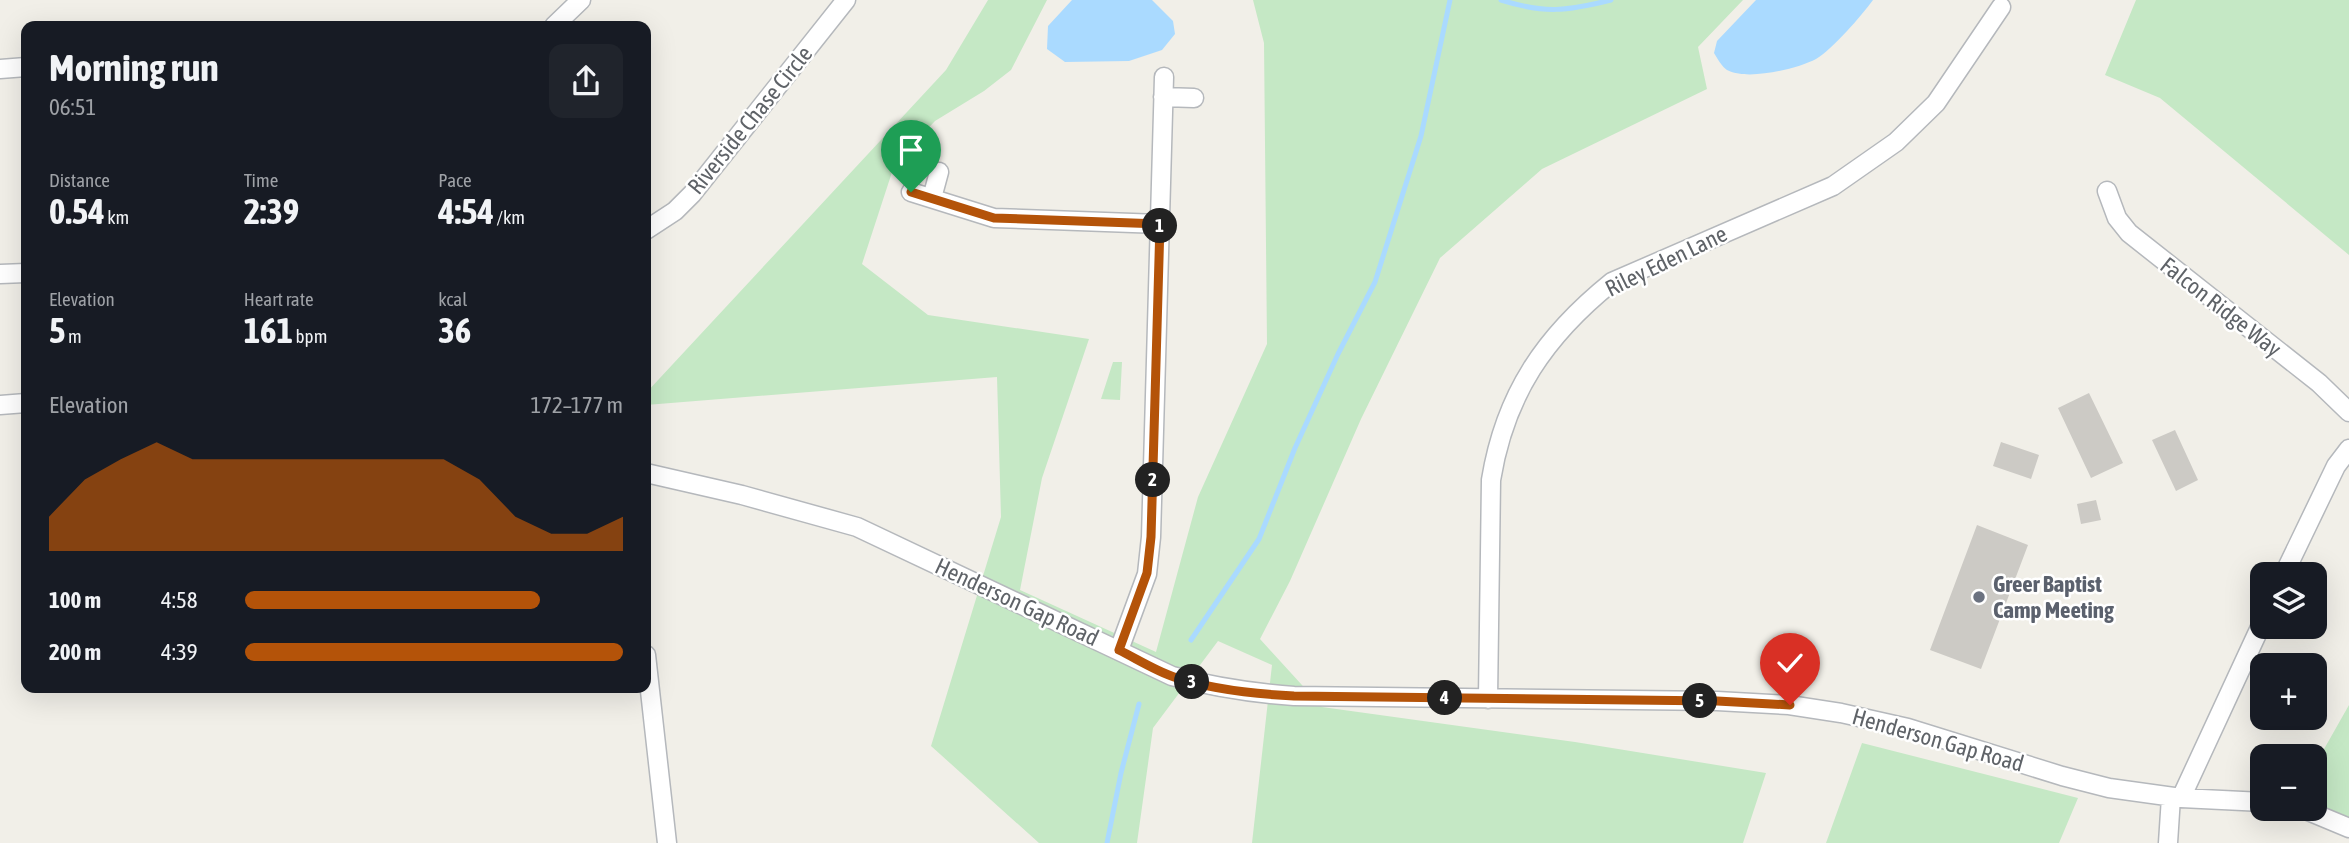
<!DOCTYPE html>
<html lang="en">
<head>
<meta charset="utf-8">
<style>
  :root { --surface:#171b24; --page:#20242c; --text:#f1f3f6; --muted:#9ea1a6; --accent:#b45309 }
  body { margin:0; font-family:"Asap Condensed",sans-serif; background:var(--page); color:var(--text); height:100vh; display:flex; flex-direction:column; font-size:26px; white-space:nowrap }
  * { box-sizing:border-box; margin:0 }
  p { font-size:23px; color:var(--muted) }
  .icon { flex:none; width:38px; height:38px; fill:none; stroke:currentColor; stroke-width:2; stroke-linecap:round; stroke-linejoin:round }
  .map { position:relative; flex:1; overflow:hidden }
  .panel { position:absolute; left:21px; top:21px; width:630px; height:672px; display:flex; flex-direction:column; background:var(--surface); border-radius:14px; box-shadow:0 7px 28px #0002 }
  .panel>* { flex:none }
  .tools { position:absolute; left:2250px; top:562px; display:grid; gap:14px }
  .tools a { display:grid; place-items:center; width:77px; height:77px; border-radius:14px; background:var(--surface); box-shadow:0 7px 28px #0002; font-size:35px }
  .pin { position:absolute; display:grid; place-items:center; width:60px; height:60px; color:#fff; margin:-72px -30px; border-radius:50% 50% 50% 0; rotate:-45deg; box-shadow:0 0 7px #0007 }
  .pin .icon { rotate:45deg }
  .km { position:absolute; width:35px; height:35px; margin:-18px; border-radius:50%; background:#222; color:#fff; font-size:19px; line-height:35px; text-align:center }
  .round { display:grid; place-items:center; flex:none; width:74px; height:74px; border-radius:14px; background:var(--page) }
  .head { display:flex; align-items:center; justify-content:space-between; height:119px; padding:0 28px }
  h1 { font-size:38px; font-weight:700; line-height:52px }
  .metrics { display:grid; grid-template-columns:repeat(3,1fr); gap:10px; height:119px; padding:7px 28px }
  .metrics div { display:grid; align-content:center }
  .metrics b { font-size:35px; font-weight:700 }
  .metrics small { font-size:19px; font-weight:400 }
  .metrics p { font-size:19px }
  .chart { height:196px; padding:14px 28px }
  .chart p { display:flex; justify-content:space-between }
  .chart svg { width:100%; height:126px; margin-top:7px; fill:var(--accent); opacity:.7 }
  ul { padding:0 28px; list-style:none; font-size:23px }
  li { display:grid; grid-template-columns:112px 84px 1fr; align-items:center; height:52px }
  li i { height:18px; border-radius:9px; background:var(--accent) }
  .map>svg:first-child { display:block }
  .green { fill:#c5e8c5 }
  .water { fill:#aadaff }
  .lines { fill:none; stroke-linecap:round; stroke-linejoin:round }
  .stream { stroke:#aadaff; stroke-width:5 }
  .building { fill:#cccac5 }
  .minor-casing { stroke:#b5b8bc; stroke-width:21 }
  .minor { stroke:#fff; stroke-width:18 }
  .route-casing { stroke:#fff; stroke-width:14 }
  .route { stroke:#b45309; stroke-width:9 }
  .worship-dot { fill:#6b7280; stroke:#fff; stroke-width:2.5 }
  .labels { text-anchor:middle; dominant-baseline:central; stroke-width:5; stroke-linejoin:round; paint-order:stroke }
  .street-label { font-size:23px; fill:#5f6368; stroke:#fff }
  .worship-label { font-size:23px; font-weight:bold; fill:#5b616d; stroke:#fff; text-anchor:start }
</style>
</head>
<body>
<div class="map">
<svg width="2349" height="843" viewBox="0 0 2349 843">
  <rect width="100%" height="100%" fill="#f1efe8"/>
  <path class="green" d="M988,0H1047L1011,70L984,91L935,121L895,163L862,264L928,315L1089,339L1042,478L1020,590L1156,652L1198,497L1267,344L1264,43L1253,0H1743L1698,47L1707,89L1542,169L1440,258L1361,419L1290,581L1260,639L1322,707L1575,742L1766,773L1743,843H1252L1272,665L1218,641L1153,728L1137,843H1039L931,746L1001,517L997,377L646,405V393L946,70Z
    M2136,0H2349V255L2160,98L2105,75Z
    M1113,362H1122L1120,400L1101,399Z
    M2349,705V828L2315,803V765Z
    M1862,743L2078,798L2059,843H1826Z"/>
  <path class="water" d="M1072,0H1152L1173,21L1175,34L1162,50L1129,61L1065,62L1047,49L1048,26Z
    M1756,0H1873C1862,15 1832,50 1816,59C1797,69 1747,81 1727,70C1722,67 1717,58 1714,53L1717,41Z"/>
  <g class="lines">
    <path class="stream" d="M1501,0C1545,14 1567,11 1611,0
      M1191,640L1259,539L1295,448L1338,354L1375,282L1421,136L1450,0
      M1107,843L1121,773L1139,704"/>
  </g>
  <path class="building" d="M2089,393L2123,463L2091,478L2058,408Z
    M2175,430L2198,480L2176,491L2152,440Z
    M2001,442L2039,455L2031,479L1993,466Z
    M2096,500L2101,520L2081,524L2077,504Z
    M1977,525L2028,545L1981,669L1930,650Z"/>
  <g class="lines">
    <g class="minor-casing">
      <path id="minor" d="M554,26L581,0
        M0,69L26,67
        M1163,97L1194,98
        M2107,191L2117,218L2129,233L2319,383L2349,412
        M911,192L994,218L1160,224
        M932,198L939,172
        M646,230L675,211L692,194L846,0
        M0,274L26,273
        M0,405L26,403
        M646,473L742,495L857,527L1172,676C1213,687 1252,693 1294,696L1717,701L1789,705L1841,713L1908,728L2062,776L2109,788L2181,798L2263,802
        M2284,574L2336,466L2349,449
        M1119,650L1147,574L1151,537L1164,77
        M646,655L667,843
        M1488,699L1491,480C1505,394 1545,336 1612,282L1833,186L1896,142L1936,103L2001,7
        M2181,798L2263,621
        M2301,808L2349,828
        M2168,843L2171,797"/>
    </g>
    <use href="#minor" class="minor"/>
  </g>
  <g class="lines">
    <g class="route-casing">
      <path id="route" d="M911,192L994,218L1160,224L1151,537L1147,573L1119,650C1137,659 1156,671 1174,677C1213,690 1254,694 1294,696L1717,701L1790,705"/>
    </g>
    <use href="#route" class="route"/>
  </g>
  <circle class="worship-dot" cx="1979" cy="597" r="7"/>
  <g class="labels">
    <g class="street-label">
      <text transform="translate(750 120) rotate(-51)">Riverside Chase Circle</text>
      <text transform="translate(1666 261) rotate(-26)">Riley Eden Lane</text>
      <text transform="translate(2221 307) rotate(38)">Falcon Ridge Way</text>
      <text transform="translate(1017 602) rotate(25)">Henderson Gap Road</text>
      <text transform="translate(1938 740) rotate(16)">Henderson Gap Road</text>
    </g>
    <g class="worship-label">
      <text x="1993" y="584">Greer Baptist<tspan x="1993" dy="26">Camp Meeting</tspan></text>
    </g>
  </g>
</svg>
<div class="tools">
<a><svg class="icon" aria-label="layers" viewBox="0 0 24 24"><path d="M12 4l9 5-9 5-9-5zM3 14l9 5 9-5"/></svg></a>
<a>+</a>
<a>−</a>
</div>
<div class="pin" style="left:911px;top:192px;background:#1e9e55"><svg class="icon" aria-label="arrive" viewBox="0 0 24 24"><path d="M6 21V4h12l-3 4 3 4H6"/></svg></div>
<div class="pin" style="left:1790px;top:705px;background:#d93025"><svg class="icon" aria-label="check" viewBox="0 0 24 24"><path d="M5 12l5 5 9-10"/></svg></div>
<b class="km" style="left:1160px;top:226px">1</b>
<b class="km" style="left:1153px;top:480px">2</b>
<b class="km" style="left:1192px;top:682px">3</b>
<b class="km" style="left:1445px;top:698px">4</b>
<b class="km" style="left:1700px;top:701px">5</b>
<section class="panel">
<div class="head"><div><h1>Morning run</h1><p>06:51</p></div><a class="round"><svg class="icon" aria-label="share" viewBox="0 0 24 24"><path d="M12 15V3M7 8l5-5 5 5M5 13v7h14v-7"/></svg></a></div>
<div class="metrics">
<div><p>Distance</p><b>0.54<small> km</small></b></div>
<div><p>Time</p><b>2:39</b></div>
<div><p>Pace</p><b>4:54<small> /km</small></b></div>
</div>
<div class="metrics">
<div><p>Elevation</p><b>5<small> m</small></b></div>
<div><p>Heart rate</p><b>161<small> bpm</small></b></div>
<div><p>kcal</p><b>36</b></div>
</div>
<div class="chart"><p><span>Elevation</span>172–177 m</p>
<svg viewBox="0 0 160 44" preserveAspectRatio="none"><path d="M0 44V32L10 19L20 12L30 6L40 12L50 12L60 12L70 12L80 12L90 12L100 12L110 12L120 19L130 32L140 38L150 38L160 32V44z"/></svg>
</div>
<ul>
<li><b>100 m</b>4:58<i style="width:78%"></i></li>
<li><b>200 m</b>4:39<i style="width:100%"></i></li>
</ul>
</section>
</div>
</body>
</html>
